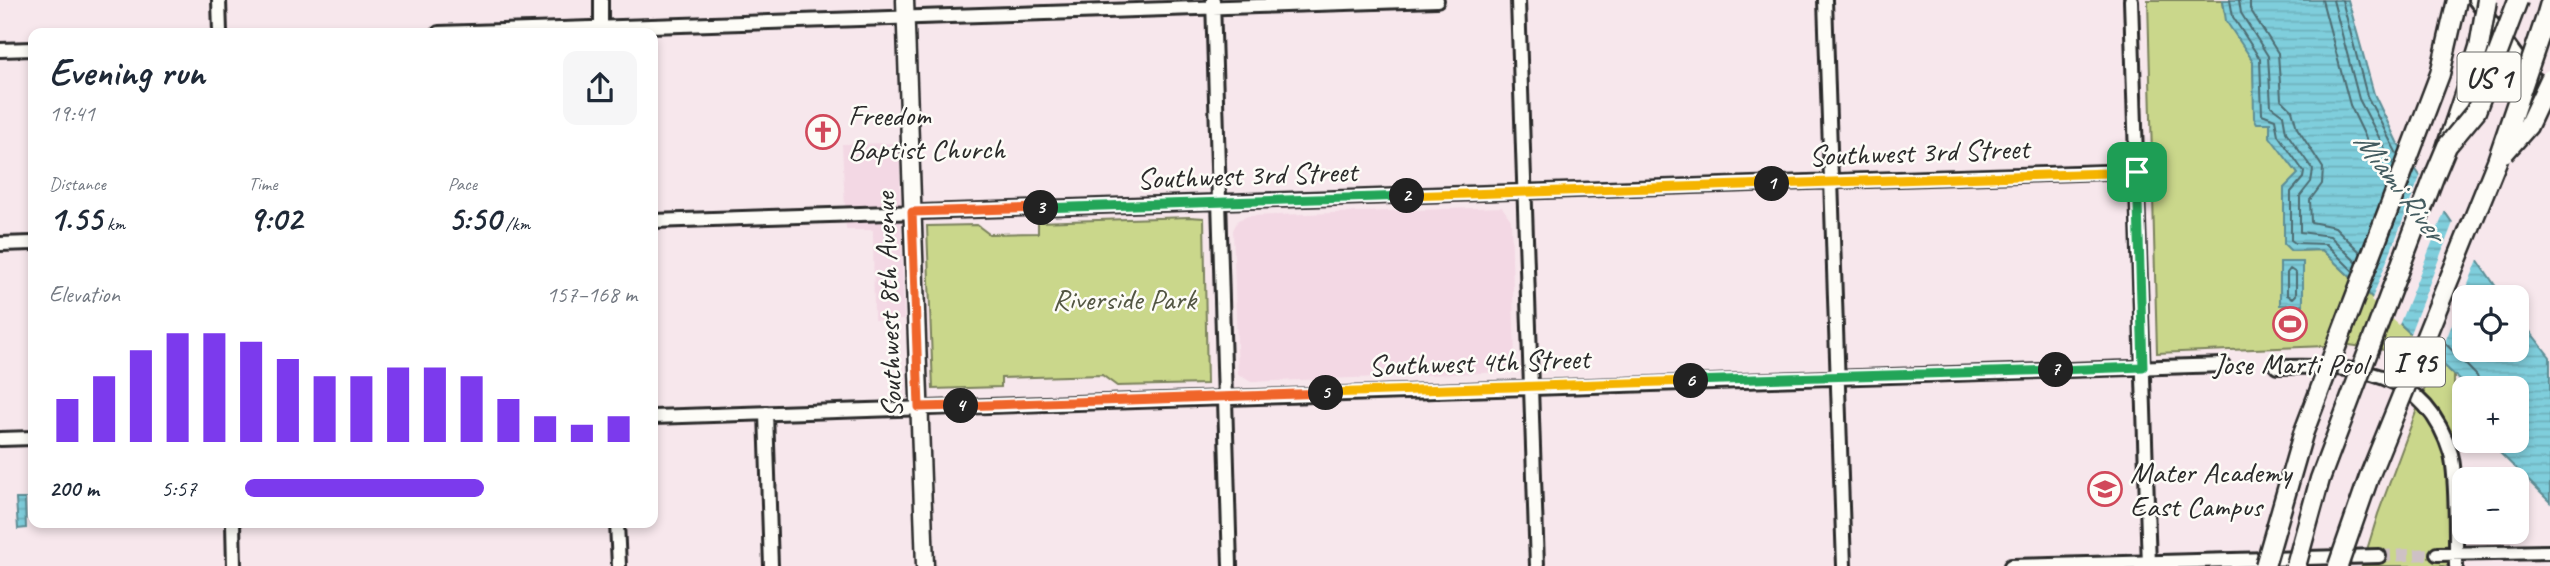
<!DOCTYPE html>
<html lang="en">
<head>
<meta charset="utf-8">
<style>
  :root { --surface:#fff; --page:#f6f6f7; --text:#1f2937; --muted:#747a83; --accent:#7c3aed }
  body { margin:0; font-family:Caveat,sans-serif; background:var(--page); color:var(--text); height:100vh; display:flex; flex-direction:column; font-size:26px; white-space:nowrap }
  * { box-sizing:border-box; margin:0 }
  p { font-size:23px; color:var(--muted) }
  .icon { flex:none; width:38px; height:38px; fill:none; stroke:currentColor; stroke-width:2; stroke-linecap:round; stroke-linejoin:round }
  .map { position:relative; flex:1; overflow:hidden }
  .panel { position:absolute; left:28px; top:28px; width:630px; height:500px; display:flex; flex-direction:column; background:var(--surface); border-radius:14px; box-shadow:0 4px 10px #0003 }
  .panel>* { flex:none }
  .fabs { position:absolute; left:2452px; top:285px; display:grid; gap:14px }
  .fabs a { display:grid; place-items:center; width:77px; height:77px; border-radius:14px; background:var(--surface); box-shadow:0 4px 10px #0003; font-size:35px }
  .pin { position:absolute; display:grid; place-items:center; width:60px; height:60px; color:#fff; margin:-30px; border-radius:14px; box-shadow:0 4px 10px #0006 }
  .km { position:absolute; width:35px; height:35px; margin:-18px; border-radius:50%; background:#222; color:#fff; font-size:19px; line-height:35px; text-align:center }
  .round { display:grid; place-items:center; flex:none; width:74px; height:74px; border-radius:14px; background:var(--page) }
  .overview { display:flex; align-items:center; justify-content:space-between; height:119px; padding:0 21px }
  h1 { font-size:38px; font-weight:700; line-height:52px }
  .figures { display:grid; grid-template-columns:repeat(3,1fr); gap:10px; height:119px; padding:7px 21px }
  .figures div { display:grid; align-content:center }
  .figures b { font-size:35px; font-weight:700 }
  .figures small { font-size:19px; font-weight:400 }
  .figures p { font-size:19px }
  .chart { height:196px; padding:14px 21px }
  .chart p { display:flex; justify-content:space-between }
  .chart svg { width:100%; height:126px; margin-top:7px; stroke:var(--accent); stroke-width:6 }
  ul { padding:0 21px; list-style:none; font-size:23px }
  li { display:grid; grid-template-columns:112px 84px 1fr; align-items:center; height:52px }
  li i { height:18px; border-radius:9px; background:var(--accent) }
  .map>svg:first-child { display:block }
  .built { fill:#f3d8e4 }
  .green { fill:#cad78b; stroke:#7a815b; stroke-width:2 }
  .water { fill:url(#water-rules); stroke:#5d8d95; stroke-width:2 }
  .pier { fill:#f7e7ec }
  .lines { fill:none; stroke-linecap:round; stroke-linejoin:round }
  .shore { stroke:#4d6c72; stroke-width:2 }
  .minor-tunnel { stroke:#cec1c5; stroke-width:12; stroke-dasharray:12 6; stroke-linecap:butt }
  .minor-casing { stroke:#2b2b2b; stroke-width:18 }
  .major-casing { stroke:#2b2b2b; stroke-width:21 }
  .highway-casing { stroke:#2b2b2b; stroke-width:23 }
  .minor { stroke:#fdfcf7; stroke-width:12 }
  .major { stroke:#fdfcf7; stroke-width:16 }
  .highway { stroke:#fdfcf7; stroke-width:18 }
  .highway-bridge-casing { stroke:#2b2b2b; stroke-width:23; stroke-linecap:butt }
  .highway-bridge { stroke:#fdfcf7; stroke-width:18 }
  .split-1-casing { stroke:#fff; stroke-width:14 }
  .split-2-casing { stroke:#fff; stroke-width:14 }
  .split-3-casing { stroke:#fff; stroke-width:14 }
  .split-4-casing { stroke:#fff; stroke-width:14 }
  .split-5-casing { stroke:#fff; stroke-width:14 }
  .split-6-casing { stroke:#fff; stroke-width:14 }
  .split-7-casing { stroke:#fff; stroke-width:14 }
  .split-8-casing { stroke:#fff; stroke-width:14 }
  .split-1 { stroke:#f5b400; stroke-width:9 }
  .split-2 { stroke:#f5b400; stroke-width:9 }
  .split-3 { stroke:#22a559; stroke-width:9 }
  .split-4 { stroke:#f0652b; stroke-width:9 }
  .split-5 { stroke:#f0652b; stroke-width:9 }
  .split-6 { stroke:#f5b400; stroke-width:9 }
  .split-7 { stroke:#22a559; stroke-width:9 }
  .split-8 { stroke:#22a559; stroke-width:9 }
  .labels { text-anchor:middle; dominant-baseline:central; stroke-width:5; stroke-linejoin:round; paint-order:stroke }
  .shield { fill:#fdfcf7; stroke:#6a6a68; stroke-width:2 }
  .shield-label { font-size:28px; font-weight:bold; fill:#2b2b2b }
  .poi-label { font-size:30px; fill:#2b2b2b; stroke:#fdfcf7; text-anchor:start }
  .street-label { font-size:30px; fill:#2b2b2b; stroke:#fdfcf7 }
  .park-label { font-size:30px; fill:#535643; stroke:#fdfcf7 }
  .water-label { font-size:32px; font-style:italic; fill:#445c60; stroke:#fdfcf7 }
</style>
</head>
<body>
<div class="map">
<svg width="2550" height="566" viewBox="0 0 2550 566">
  <defs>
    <pattern id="water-rules" width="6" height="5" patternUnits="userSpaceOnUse" patternTransform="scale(1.75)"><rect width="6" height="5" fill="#7fcedc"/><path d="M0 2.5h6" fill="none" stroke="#6eb1bd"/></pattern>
  </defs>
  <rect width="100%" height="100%" fill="#f7e7ec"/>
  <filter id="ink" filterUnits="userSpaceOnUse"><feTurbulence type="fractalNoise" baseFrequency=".0143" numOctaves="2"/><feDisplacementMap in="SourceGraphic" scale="14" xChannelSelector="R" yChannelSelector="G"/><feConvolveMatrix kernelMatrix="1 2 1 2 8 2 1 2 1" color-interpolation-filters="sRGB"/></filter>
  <g filter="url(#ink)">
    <path class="built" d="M899,143L904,320H874L873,230H846L842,144Z
      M1502,207L1511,220L1515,361L1508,372L1251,382L1238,374L1233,230L1238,220L1248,216Z"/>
    <path class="green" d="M2148,0H2223L2224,10L2253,61L2255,117L2270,123L2298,174L2291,251L2322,250L2454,375L2453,566H2362L2378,514L2426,385L2392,351L2349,345L2157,353Z
      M1189,217L1204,218L1207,384L1117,386L1102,375L1001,378V387L933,389L927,226L977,225L989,234L1038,233V222Z"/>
    <path class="water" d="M2223,0H2348L2374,94L2397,142L2503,297L2464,298V350H2516L2517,315L2550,357V502L2496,449L2503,441H2516V388H2464V397L2461,393L2465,385L2322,250L2291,251L2284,244V188L2298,174L2270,137V123H2257L2254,118L2253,61L2226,21Z
      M2280,262H2303V305H2280Z
      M16,499H25L26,528L18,529Z"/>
    <path class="pier" d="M2422,172L2446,208L2399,325L2371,301Z
      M2454,220L2479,257L2437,362L2409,336Z"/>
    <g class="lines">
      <path class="shore" d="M2230,0L2233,17L2260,59L2262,114L2275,119L2278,135L2304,172L2303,178L2291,192V240L2295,243L2326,244L2354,272
        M2239,0L2241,13L2268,56L2271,106L2283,115L2286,132L2313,170L2311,182L2300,196V232L2330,236L2357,263
        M2250,0V9L2278,53L2281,99L2292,110L2297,128L2323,168L2322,184L2310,200L2311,222L2335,227L2361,253
        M2322,0L2350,105L2374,155L2389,178
        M2333,0L2359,99L2394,166
        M2342,0L2367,96L2398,156
        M2290,269L2296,273V295L2293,298L2287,295V273Z
        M2438,336L2477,376L2481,388"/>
      <path class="minor-tunnel" d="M2379,556L2437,554"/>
      <g class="minor-casing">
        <path id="minor" d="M219,0L220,33
          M601,0V33
          M1213,0L1230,566
          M1518,0L1537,566
          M1825,0L1844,566
          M2131,0L2149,566
          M2475,0L2531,76L2550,90
          M439,33L1437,0
          M0,50L33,49
          M653,221L2137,171
          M0,244L33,243
          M2277,367C2354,365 2425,368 2451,454C2457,477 2456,540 2456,566
          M766,413L771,566
          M653,417L2223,365
          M0,439L33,438
          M233,523L234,566
          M617,523L619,566
          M2437,554L2550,552
          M2011,566L2379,556"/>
      </g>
      <g class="major-casing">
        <path id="major" d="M905,0L925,566"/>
      </g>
      <g class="highway-casing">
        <path id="highway" d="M2546,17L2550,3
          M2447,145L2466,89"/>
      </g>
      <use href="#minor" class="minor"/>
      <use href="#major" class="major"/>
      <use href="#highway" class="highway"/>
      <g class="highway-bridge-casing">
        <path id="highway-bridge" d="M2466,89L2479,47L2487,0
          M2504,153L2528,126L2550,79
          M2265,566L2303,434L2440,74L2457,0
          M2296,566L2320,479L2434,177L2447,146L2476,111L2518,0
          M2338,566L2369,477L2497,161L2546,17"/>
      </g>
      <use href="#highway-bridge" class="highway-bridge"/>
    </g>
  </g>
  <g class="lines" filter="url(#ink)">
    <g class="split-1-casing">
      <path id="split-1" d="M1772,184L2137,172"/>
    </g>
    <g class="split-2-casing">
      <path id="split-2" d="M1407,196L1772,184"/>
    </g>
    <g class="split-3-casing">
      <path id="split-3" d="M1041,208L1407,196"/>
    </g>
    <g class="split-4-casing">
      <path id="split-4" d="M961,406L919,407L912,212L1041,208"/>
    </g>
    <g class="split-5-casing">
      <path id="split-5" d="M961,406L1326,393"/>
    </g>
    <g class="split-6-casing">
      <path id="split-6" d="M1326,393L1691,381"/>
    </g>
    <g class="split-7-casing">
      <path id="split-7" d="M1691,381L2056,370"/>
    </g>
    <g class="split-8-casing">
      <path id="split-8" d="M2056,370L2143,367L2137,172"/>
    </g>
    <use href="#split-1" class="split-1"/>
    <use href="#split-2" class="split-2"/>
    <use href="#split-3" class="split-3"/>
    <use href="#split-4" class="split-4"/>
    <use href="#split-5" class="split-5"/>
    <use href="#split-6" class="split-6"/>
    <use href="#split-7" class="split-7"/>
    <use href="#split-8" class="split-8"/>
  </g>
  <defs>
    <g id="church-ring" transform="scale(1.75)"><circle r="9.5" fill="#fdfcf7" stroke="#d1495b" stroke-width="1.5"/><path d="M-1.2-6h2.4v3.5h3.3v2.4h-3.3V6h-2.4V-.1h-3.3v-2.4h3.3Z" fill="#d1495b"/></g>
    <g id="stadium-ring" transform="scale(1.75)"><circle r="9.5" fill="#fdfcf7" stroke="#d1495b" stroke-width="1.5"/><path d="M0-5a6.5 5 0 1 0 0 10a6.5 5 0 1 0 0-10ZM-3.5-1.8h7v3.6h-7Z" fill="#d1495b"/></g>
    <g id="school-ring" transform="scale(1.75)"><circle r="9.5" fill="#fdfcf7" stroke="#d1495b" stroke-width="1.5"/><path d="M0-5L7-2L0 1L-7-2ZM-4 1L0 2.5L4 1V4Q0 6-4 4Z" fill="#d1495b"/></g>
  </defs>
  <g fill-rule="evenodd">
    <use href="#church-ring" x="823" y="132"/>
    <use href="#stadium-ring" x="2290" y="324"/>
    <use href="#school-ring" x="2105" y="489"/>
  </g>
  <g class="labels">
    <g class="shield">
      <rect x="2457.5" y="52.5" width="63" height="49" rx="5"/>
      <rect x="2385" y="337.5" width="60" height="49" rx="5"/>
    </g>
    <g class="shield-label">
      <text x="2489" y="77">US 1</text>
      <text x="2415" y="362">I 95</text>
    </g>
    <g class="poi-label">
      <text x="848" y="115">Freedom<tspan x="848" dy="34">Baptist Church</tspan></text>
      <text x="2290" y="364" text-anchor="middle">Jose Marti Pool</text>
      <text x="2130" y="472">Mater Academy<tspan x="2130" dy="34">East Campus</tspan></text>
    </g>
    <g class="street-label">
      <text transform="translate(1919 152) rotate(-2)">Southwest 3rd Street</text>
      <text transform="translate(1247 175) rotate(-2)">Southwest 3rd Street</text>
      <text transform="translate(888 305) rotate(-92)">Southwest 8th Avenue</text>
      <text transform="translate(1479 362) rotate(-2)">Southwest 4th Street</text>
    </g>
    <g class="park-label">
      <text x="1124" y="299">Riverside Park</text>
    </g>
    <g class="water-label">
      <text transform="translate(2400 186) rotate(53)">Miami River</text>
    </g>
  </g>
</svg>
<div class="fabs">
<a><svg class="icon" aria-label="locate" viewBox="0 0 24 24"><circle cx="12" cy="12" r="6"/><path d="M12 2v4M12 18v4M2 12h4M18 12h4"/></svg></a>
<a>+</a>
<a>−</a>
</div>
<div class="pin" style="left:2137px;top:172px;background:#1e9e55"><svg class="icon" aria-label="arrive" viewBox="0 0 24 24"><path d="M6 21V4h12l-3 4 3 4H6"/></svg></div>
<b class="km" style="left:1772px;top:184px">1</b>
<b class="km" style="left:1407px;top:196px">2</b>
<b class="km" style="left:1041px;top:208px">3</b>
<b class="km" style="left:961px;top:406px">4</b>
<b class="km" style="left:1326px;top:393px">5</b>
<b class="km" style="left:1691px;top:381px">6</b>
<b class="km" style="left:2056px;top:370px">7</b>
<section class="panel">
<div class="overview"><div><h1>Evening run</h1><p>19:41</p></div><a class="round"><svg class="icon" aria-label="share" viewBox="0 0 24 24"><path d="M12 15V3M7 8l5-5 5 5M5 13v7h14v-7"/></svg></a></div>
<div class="figures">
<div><p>Distance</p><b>1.55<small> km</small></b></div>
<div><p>Time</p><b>9:02</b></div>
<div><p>Pace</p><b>5:50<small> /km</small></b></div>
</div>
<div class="chart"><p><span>Elevation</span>157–168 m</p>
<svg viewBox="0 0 160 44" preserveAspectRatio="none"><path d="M5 44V29M15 44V21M25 44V12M35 44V6M45 44V6M55 44V9M65 44V15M75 44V21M85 44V21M95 44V18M105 44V18M115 44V21M125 44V29M135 44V35M145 44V38M155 44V35"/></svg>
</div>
<ul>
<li><b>200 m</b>5:57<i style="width:61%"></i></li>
</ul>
</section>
</div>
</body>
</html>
